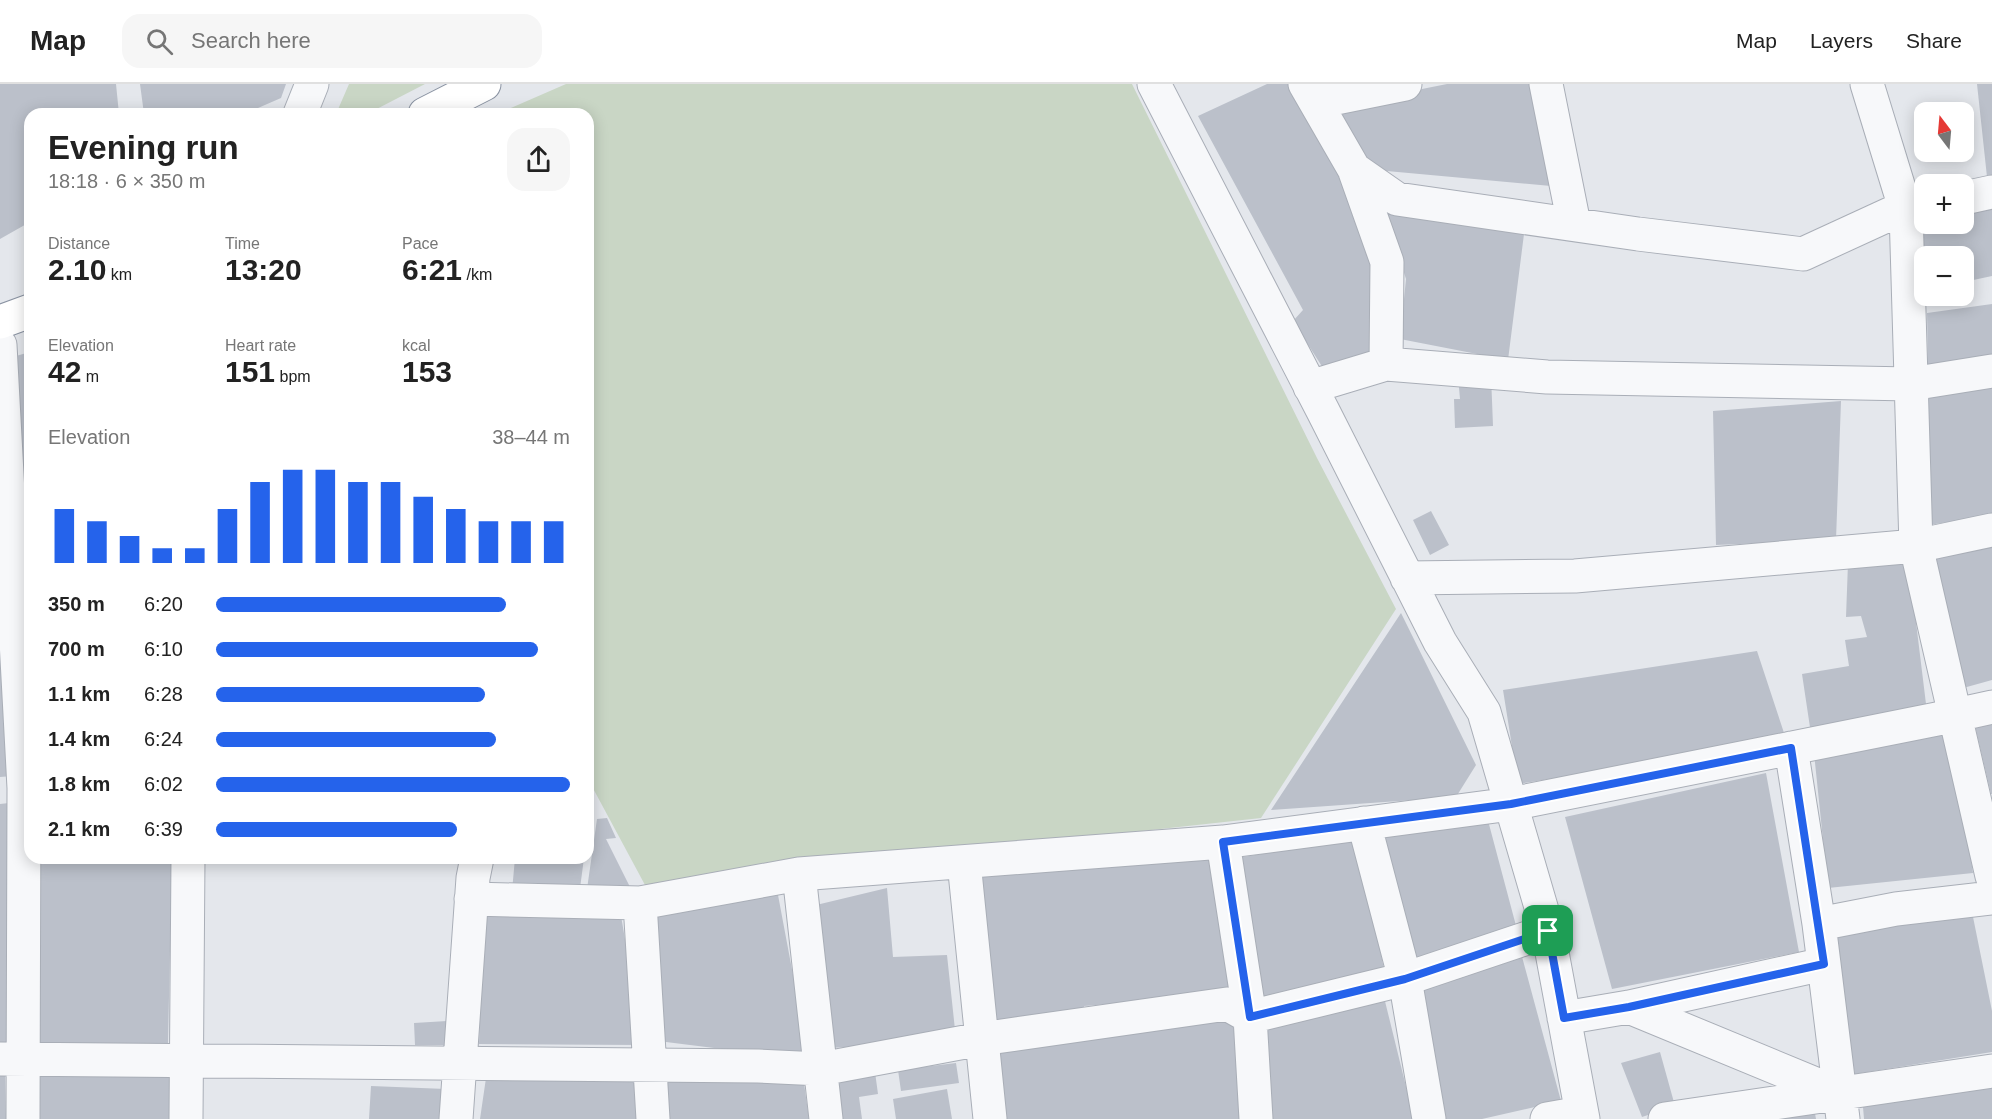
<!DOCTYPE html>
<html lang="en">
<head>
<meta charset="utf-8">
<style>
  :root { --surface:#fff; --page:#f6f6f6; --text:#222; --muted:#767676; --line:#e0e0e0; --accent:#2563eb }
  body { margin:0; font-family:Helvetica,sans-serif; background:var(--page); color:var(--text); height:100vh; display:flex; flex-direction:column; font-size:22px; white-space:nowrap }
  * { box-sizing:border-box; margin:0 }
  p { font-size:20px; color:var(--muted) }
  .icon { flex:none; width:33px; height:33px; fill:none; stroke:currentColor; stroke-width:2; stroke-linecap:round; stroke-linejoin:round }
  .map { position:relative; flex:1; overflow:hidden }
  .details { position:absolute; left:24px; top:24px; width:570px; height:756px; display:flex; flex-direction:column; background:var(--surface); border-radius:18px; box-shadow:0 3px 15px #0003 }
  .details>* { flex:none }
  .needle { width:39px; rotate:344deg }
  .fabs { position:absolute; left:1914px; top:18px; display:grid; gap:12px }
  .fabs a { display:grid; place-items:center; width:60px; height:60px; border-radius:12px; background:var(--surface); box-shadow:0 3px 15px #0003; font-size:30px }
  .pin { position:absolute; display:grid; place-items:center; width:51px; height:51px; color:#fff; margin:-26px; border-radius:12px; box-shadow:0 3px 9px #0006 }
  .round { display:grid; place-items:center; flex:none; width:63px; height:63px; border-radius:18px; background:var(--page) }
  .headline { display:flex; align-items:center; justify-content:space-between; height:102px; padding:0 24px }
  h1 { font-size:33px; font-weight:800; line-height:45px }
  .stats { display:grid; grid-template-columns:repeat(3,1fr); gap:9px; height:102px; padding:6px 24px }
  .stats div { display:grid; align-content:center }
  .stats b { font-size:30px; font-weight:800 }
  .stats small { font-size:16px; font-weight:400 }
  .stats p { font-size:16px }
  .chart { height:168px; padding:12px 24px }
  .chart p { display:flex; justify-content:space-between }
  .chart svg { width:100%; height:108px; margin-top:6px; stroke:var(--accent); stroke-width:6 }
  ul { padding:0 24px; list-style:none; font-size:20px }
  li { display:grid; grid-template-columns:96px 72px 1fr; align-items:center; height:45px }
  li i { height:15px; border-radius:8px; background:var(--accent) }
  header { display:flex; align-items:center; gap:36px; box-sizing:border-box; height:84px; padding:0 30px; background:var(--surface); border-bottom:2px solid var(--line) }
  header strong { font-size:28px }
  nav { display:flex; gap:33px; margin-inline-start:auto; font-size:21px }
  .search { width:420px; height:54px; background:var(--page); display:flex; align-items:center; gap:15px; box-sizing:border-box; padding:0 21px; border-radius:18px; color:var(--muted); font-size:22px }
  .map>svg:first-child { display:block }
  .green { fill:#c9d6c5 }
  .building { fill:#bbc0ca }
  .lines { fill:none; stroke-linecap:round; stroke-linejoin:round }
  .minor-casing { stroke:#a9aeb7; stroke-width:35 }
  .highway-casing { stroke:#8b94a3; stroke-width:35 }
  .minor { stroke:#f7f8fa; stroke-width:33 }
  .highway { stroke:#fff; stroke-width:33 }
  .route-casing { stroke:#fff; stroke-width:12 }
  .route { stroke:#2563eb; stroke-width:8 }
</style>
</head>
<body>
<header>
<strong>Map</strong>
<div class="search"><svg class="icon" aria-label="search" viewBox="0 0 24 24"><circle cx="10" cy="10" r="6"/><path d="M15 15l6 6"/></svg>Search here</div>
<nav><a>Map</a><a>Layers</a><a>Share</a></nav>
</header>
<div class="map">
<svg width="1992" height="1035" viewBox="0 0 1992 1035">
  <rect width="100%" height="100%" fill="#e4e7ec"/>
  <path class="green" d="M349,0H425L367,30H336Z
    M566,0H1132L1317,374L1396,525L1261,734L645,801L588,695V30H497Z"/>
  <path class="building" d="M0,0H116L119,30H30V138L0,155Z
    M140,0H286L281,14L244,30H144Z
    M1267,0H1289L1349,108L1375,177L1374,269L1323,284L1293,237L1303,226L1198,32Z
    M1447,0H1529L1551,102L1354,84L1332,23Z
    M1977,0H1992V92L1987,93Z
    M1992,120V192L1964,198V172H1924L1920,134L1924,140H1964V126Z
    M1384,126L1524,150L1508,276L1400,255L1406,195Z
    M1992,220V276L1928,281L1927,229Z
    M30,268V610L16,272Z
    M1491,291L1493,342L1455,344L1454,315H1460L1458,292Z
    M1992,297V431L1929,441V308Z
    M1841,317L1836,456L1716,461L1713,327Z
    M1431,427L1449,461L1430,471L1413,436Z
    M1992,453V596L1956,606L1935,464Z
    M1908,473L1926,620L1811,650L1802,590L1849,582L1845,556L1867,553L1861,532L1846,533L1848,479Z
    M1401,529L1476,681L1456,713L1271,726Z
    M0,556L13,692L0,693Z
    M1757,567L1787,658L1518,700L1503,606Z
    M1992,629V710H1991L1973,633Z
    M1952,644L1973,789L1828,804L1814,669Z
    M1766,689L1799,868L1612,905L1565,733Z
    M9,719L15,964L0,963V720Z
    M1486,729L1519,853L1404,884L1372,752Z
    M607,734L616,754L606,755L633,809L586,812L597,735Z
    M1357,754L1384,885L1251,921L1231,775Z
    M1213,759L1229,910L1084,922L1083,934L1061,938L1058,927L990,939L975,791Z
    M36,774H172L168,959L33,966Z
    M515,774H584L579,812L512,807Z
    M887,804L893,873L947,871L956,955L831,964L812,822Z
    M778,811L809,976L658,957L645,818Z
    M619,820L643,961L479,960L484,825Z
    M1971,823L1992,927V968L1855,990L1826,846Z
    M1521,869L1561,1017L1482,1035H1438L1408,906Z
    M1382,905L1414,1035H1265L1257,942Z
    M1233,933L1240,1035H1003L993,965Z
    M447,937L445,961H415L414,939Z
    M1660,968L1675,1022L1642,1033L1621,979Z
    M956,979L959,999L901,1007L898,986Z
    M0,986H5L6,1035H0Z
    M875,988L878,1010L859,1013L862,1035H833L834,994Z
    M36,989L175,990V1035H35Z
    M637,991L641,1035H480L486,994Z
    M803,992L809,1035H661L659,996Z
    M371,1002L446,1005L444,1035H369Z
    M1992,1003V1035H1864L1863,1023Z
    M947,1005L952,1035H896L893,1015Z
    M1814,1024L1816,1035H1750Z"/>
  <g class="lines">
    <g class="minor-casing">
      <path id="minor" d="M1154,0L1323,327L1440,558L1484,628L1548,847L1583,1035
        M1305,0L1354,85L1397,115L1638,150L1803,170L1890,130L1924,123
        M1546,0L1574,140
        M1316,18L1405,0
        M300,30L312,0
        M1964,114L1992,108
        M0,261L24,704L23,1035
        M1386,280L1547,293L1911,300L1992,287
        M1310,303L1386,280L1387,178L1354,85
        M1992,446L1916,462L1992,792
        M1407,494L1575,492L1916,462L1906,127L1867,0
        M1791,664L1819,840
        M1364,739L1405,895L1429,1035
        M1223,758L1250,933L1256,1035
        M964,778L990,1035
        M799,790L826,1035
        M471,815L640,819L799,790L1223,758L1511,720L1947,633L1992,623
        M640,819L653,1035
        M1824,880L1843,1035
        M1629,923L1837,1009
        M1564,934L1629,923L1824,880L1819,840L1896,825L1992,814
        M0,975L758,982L821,985L981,955L1227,920L1250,933L1405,895L1548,847
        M186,1035L188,774
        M456,1035L473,794L477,774
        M1547,1035L1581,1029
        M1665,1035L1992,987"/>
    </g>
    <g class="highway-casing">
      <path id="highway" d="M425,30L484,0
        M0,238L30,227"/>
    </g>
    <use href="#minor" class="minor"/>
    <use href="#highway" class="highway"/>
  </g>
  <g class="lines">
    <g class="route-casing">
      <path id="route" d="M1791,664L1824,880L1629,923L1564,934L1548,847L1405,895L1250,933L1223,758L1511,720Z"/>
    </g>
    <use href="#route" class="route"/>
  </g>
</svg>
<div class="fabs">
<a><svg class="needle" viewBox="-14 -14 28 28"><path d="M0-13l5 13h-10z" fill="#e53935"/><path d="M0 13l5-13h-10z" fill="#767676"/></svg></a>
<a>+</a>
<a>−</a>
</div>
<div class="pin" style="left:1548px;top:847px;background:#1e9e55"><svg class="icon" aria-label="arrive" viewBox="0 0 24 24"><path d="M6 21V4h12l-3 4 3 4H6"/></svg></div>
<section class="details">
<div class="headline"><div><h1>Evening run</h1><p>18:18 · 6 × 350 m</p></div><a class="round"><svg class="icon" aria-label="share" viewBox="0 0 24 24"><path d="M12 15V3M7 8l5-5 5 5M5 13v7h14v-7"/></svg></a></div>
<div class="stats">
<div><p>Distance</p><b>2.10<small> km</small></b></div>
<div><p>Time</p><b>13:20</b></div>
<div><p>Pace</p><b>6:21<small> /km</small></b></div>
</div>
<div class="stats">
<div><p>Elevation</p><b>42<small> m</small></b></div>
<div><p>Heart rate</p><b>151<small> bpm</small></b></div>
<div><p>kcal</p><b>153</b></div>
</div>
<div class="chart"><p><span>Elevation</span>38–44 m</p>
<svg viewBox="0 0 160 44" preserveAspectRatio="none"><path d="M5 44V22M15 44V27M25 44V33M35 44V38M45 44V38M55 44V22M65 44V11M75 44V6M85 44V6M95 44V11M105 44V11M115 44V17M125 44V22M135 44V27M145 44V27M155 44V27"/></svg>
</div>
<ul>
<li><b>350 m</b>6:20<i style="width:82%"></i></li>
<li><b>700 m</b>6:10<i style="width:91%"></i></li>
<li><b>1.1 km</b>6:28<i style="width:76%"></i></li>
<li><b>1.4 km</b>6:24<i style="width:79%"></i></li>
<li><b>1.8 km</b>6:02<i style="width:100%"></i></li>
<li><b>2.1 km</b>6:39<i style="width:68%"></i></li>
</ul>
</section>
</div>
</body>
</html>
